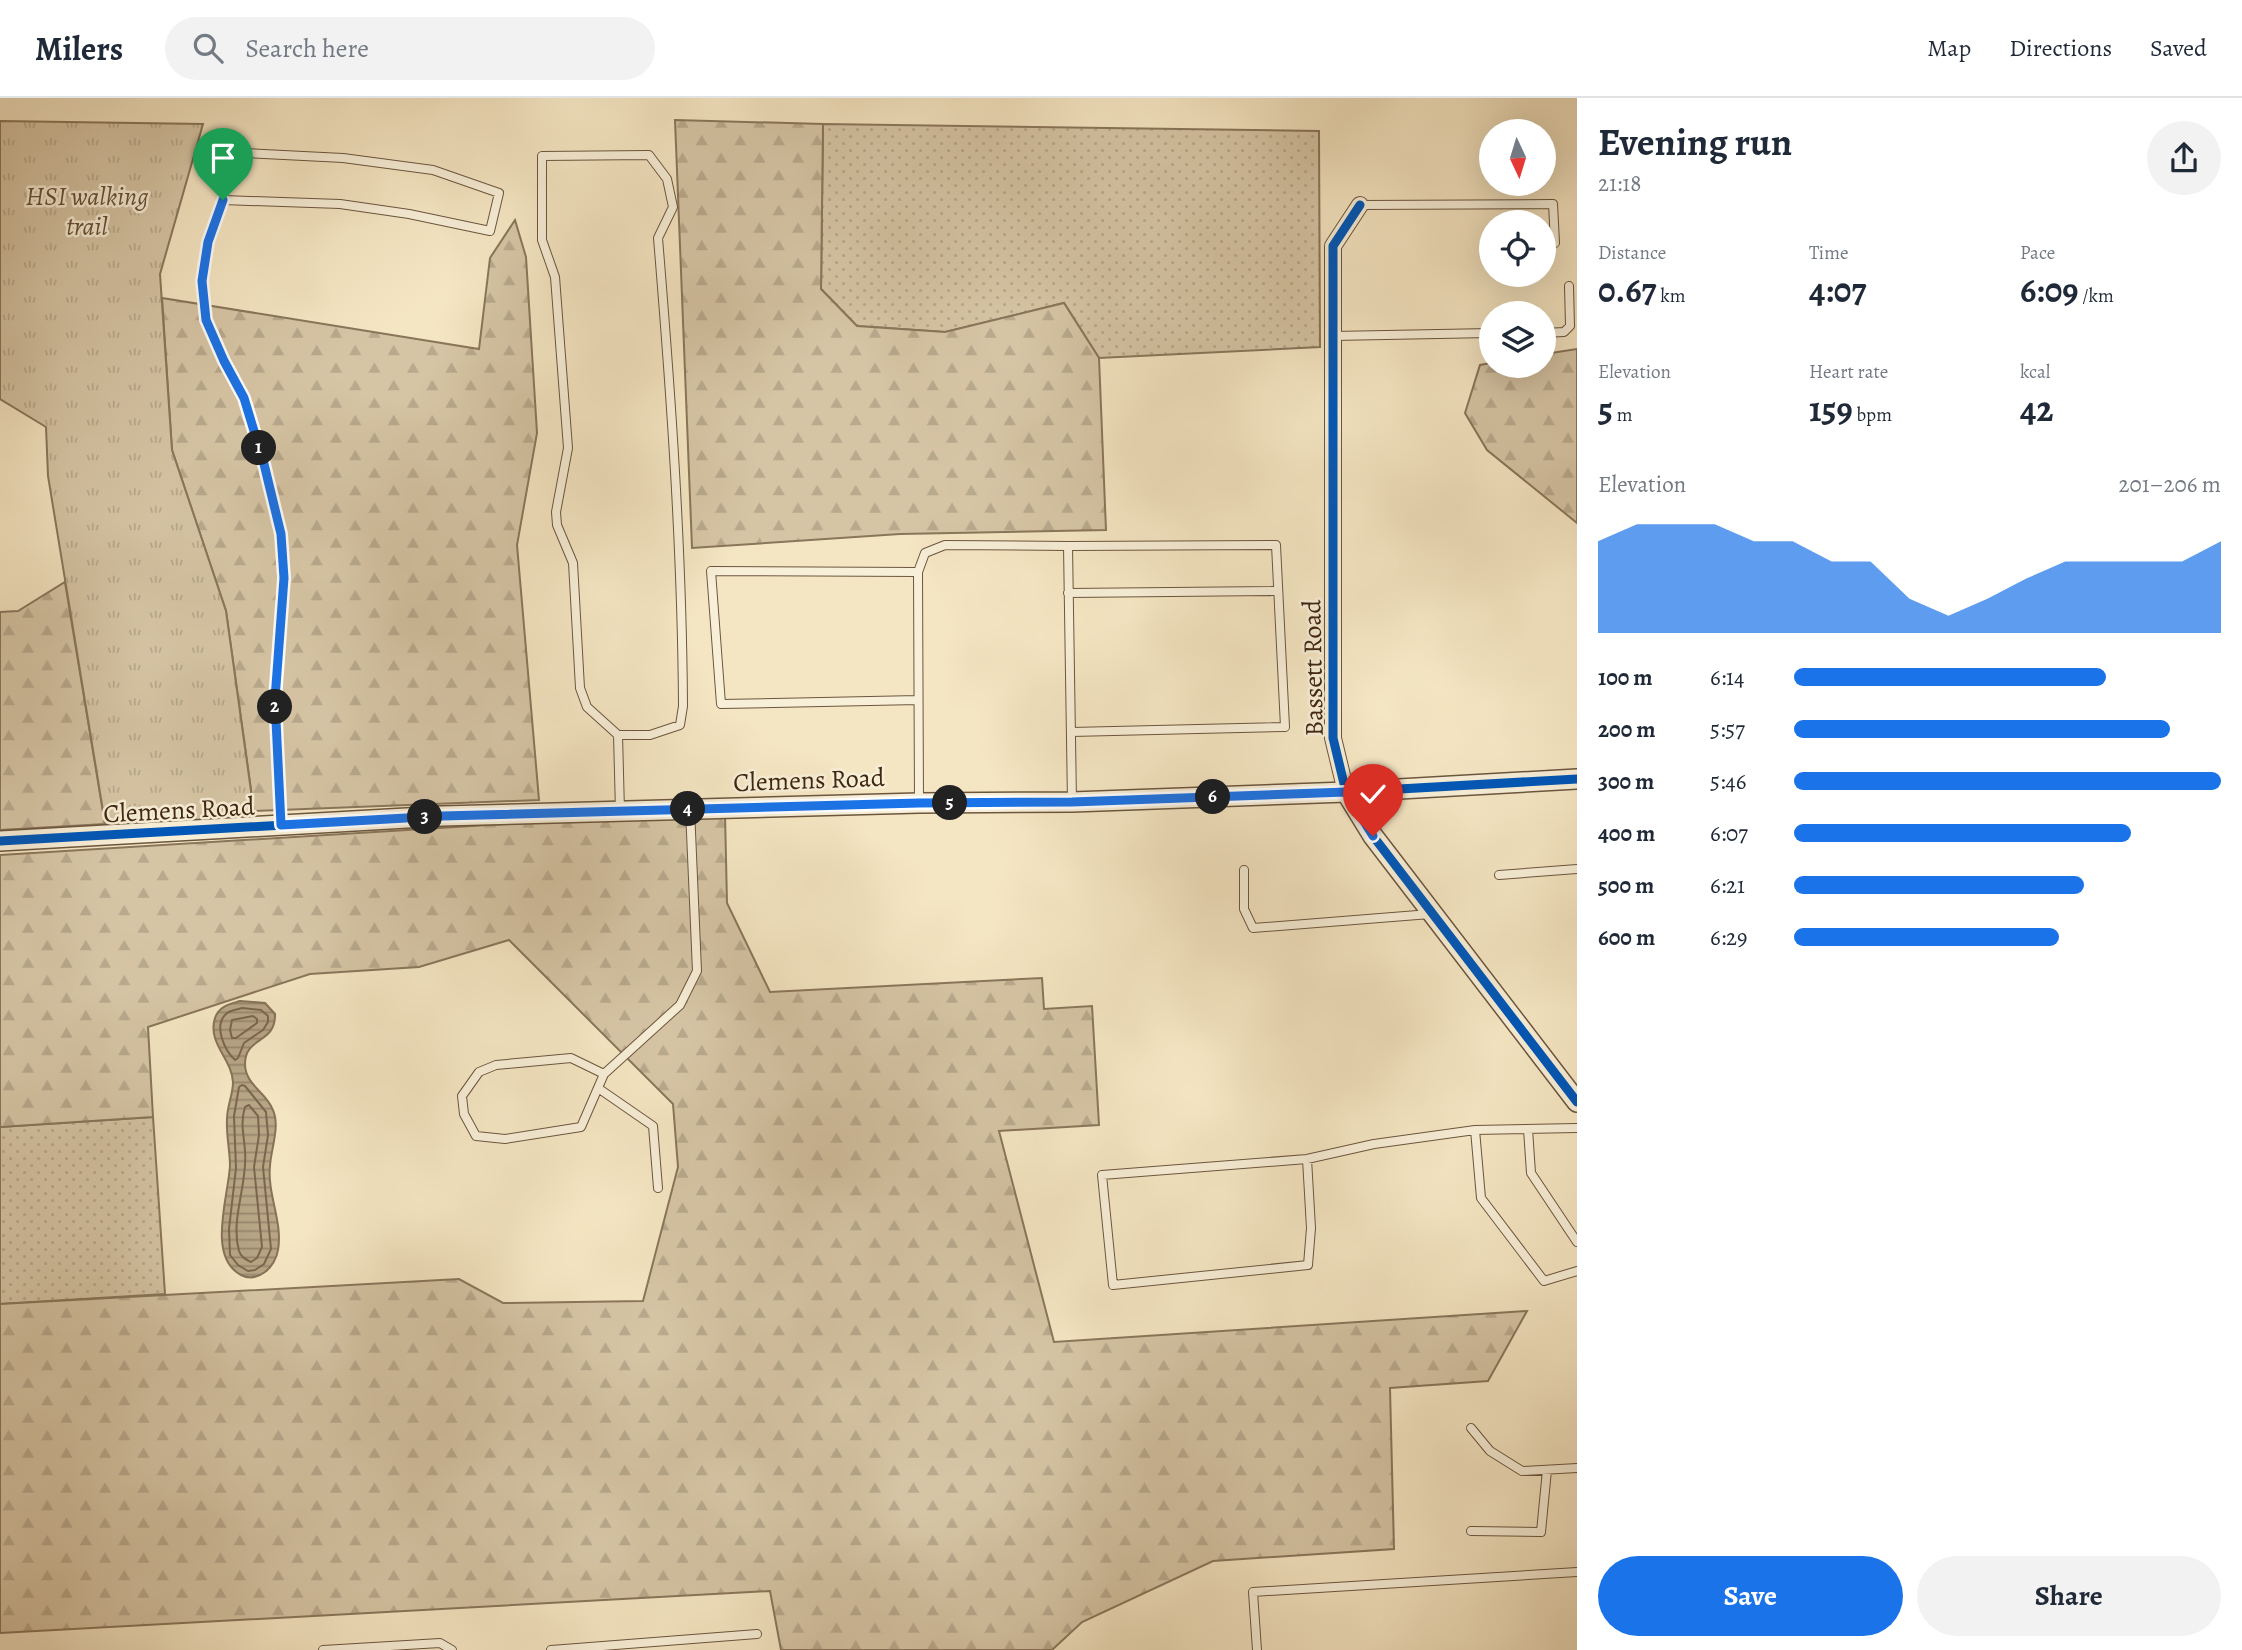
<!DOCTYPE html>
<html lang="en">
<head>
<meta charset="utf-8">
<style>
  :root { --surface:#fff; --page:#f2f2f3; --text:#1f2937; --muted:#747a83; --line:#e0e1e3; --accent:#1a73e8 }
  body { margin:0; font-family:Alegreya,serif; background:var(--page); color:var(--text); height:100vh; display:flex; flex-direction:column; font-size:26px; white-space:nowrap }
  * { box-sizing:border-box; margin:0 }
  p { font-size:23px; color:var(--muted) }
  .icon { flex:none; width:38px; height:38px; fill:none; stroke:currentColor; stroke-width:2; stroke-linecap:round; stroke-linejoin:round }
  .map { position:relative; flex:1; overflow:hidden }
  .drawer { display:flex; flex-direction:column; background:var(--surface); width:665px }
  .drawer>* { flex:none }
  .needle { width:46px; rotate:176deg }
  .tools { position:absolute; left:1479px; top:21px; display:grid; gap:14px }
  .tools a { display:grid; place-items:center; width:77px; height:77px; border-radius:50%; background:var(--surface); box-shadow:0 7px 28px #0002; font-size:35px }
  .pin { position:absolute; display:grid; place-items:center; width:60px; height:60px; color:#fff; margin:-72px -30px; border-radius:50% 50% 50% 0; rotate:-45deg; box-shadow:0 0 7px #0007 }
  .pin .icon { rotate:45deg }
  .km { position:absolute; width:35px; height:35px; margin:-18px; border-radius:50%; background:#222; color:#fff; font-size:19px; line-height:35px; text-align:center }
  .round { display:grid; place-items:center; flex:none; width:74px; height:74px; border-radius:37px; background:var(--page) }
  .summary { display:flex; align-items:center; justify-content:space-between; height:119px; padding:0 21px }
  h1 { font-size:38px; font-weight:700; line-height:52px }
  .metrics { display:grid; grid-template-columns:repeat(3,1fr); gap:10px; height:119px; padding:7px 21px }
  .metrics div { display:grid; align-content:center }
  .metrics b { font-size:35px; font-weight:700 }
  .metrics small { font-size:19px; font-weight:400 }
  .metrics p { font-size:19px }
  .chart { height:196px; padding:14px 21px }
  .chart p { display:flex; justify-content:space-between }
  .chart svg { width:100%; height:126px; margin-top:7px; fill:var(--accent); opacity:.7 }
  .primary-button { display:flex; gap:14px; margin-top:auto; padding:14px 21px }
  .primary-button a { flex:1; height:80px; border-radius:42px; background:var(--accent); color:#fff; font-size:28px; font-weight:700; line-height:80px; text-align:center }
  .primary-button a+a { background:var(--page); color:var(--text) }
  ul { padding:0 21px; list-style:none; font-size:23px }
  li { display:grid; grid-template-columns:112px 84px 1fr; align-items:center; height:52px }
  li i { height:18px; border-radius:9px; background:var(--accent) }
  header { display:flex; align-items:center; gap:42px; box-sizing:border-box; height:98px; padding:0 35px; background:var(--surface); border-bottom:2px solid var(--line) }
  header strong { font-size:33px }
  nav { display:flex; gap:38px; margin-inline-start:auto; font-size:24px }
  .search { width:490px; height:63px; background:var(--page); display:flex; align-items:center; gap:18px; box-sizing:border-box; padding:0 24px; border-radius:38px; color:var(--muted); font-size:26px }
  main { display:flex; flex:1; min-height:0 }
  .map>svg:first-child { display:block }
  .grass { fill:url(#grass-dots); stroke:#8a765b; stroke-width:2 }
  .forest { fill:url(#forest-firs); stroke:#8a765b; stroke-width:2 }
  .park { fill:url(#park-tufts); stroke:#8a765b; stroke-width:2 }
  .water { fill:url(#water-rules); stroke:#877257; stroke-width:2 }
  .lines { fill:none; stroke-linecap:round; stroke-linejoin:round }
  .shore { stroke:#7b664c; stroke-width:2 }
  .service-casing { stroke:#6c563e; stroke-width:10 }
  .minor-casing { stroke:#6c563e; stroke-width:18 }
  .tertiary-casing { stroke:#6c563e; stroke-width:22 }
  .service { stroke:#f8efd8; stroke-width:8 }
  .minor { stroke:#f8efd8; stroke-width:16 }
  .tertiary { stroke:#f8efd8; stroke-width:19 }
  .cycleway-casing { stroke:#f8efd8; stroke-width:13 }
  .cycleway { stroke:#0057b8; stroke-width:9 }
  .route-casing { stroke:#fff; stroke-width:14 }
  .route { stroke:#1a73e8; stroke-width:9 }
  .labels { text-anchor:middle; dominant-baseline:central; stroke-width:5; stroke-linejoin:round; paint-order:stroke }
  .park-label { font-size:26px; font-style:italic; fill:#654e36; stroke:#f8efd8 }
  .street-label { font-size:26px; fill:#3f2611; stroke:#f8efd8 }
</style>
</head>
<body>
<header>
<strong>Milers</strong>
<div class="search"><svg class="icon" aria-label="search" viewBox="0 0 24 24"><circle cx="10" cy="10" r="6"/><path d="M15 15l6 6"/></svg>Search here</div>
<nav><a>Map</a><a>Directions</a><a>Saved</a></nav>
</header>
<main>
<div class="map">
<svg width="1577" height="1552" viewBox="0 0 1577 1552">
  <defs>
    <pattern id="grass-dots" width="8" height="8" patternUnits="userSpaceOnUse" patternTransform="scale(1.75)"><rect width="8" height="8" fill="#d6c5a5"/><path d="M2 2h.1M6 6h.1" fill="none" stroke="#b9a98d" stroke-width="1.8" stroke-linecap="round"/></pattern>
    <pattern id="forest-firs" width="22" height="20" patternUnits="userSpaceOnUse" patternTransform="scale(1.75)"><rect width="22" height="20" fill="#d6c5a5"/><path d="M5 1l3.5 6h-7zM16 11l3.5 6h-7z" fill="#b9a98d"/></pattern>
    <pattern id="park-tufts" width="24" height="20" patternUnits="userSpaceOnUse" patternTransform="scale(1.75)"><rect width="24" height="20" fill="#d6c5a5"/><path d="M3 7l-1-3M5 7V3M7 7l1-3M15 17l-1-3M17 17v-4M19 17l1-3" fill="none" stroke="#b9a98d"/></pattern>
    <pattern id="water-rules" width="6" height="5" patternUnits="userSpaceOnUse" patternTransform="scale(1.75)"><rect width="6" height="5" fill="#b7a586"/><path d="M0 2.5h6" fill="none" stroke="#96866c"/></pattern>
  </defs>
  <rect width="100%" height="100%" fill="#f5e6c3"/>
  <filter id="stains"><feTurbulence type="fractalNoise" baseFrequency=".00286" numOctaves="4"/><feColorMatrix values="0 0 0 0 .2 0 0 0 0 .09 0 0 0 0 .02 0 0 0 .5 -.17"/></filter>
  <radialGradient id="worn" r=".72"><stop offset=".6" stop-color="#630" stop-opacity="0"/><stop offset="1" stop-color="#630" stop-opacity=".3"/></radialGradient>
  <path class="grass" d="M823,26L1319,33L1320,249L1099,260L1064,205L945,234L857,228L821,191Z
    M153,1019L165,1196L0,1206V1029Z"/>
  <path class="forest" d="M675,22L823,26L821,191L857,228L945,234L1064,205L1099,260L1106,432L900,436L692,450Z
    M515,122L526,159L537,335L517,447L539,702L254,713L226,513L172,352L162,200L479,251L490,160Z
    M1577,251V425L1487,352L1465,315L1480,267L1491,265V268H1544V256Z
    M65,484L105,726L0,732V514L18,513Z
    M725,716L727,805L770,894L1042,880L1044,911L1092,908L1099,1027L999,1033L1054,1244L1527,1213L1488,1283L1390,1290L1394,1451L1213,1463L1082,1524L1052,1552H781L770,1493L0,1535V1206L459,1181L503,1205L643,1203L678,1069L673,1006L509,842L419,869L310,876L148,929L153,1019L0,1029V757L504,726Z"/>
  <path class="park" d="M0,23L203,26L160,176L172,352L226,513L256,729L107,737L48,378L46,329L0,301Z"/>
  <path class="water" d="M240,903L265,905L275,916C276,946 245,938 245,966C245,986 265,994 272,1010C281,1027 271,1050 270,1068C267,1096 283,1124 278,1152C277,1160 271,1170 265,1174C257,1180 249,1181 241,1177C207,1159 228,1100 230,1068C230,1052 226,1037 227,1021C227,1008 233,997 233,984C232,961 207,945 215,920C219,908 230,906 240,903Z"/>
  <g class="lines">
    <path class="shore" d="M242,910L261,912L268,918V924L263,932L244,945L238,960L235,962C225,953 213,928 226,916C230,912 237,912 242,910Z
      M253,918L257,921V925L236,940H232L230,932L232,922Z
      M242,987L245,988L266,1014L268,1037L263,1069L271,1151L264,1166L255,1172L248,1173L238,1167L230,1157L229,1131L236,1070L234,1018L239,989Z
      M249,1007L258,1018L259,1037L254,1069L262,1149L257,1160L251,1164C245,1161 241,1159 239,1153C230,1121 248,1086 245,1053C244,1037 240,1025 245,1009Z"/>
    <g class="service-casing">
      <path id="service" d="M223,102L225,54L343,60L433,72L499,95L490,133L409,116L340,106L223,102L208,144L202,183L206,222L224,263L244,300L264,366L281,436L284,480L275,601L281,727
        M1360,107L1553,106L1555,145
        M1544,235L1564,234L1570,228L1569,188
        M1333,238L1491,235
        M1068,448L1276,447L1285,629L1071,634
        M918,474L925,455L945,447L1068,448L1072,704
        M1068,495L1278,493
        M918,602L721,606L711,473L918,474L919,705
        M618,637H650L680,627L683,608C682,451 671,297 658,140L673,109L667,81L649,57L542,58V142L555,179L568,350L556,414L557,427L573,465L580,590L587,609L618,637L620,713
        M1244,772V811L1253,830L1430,816
        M1499,777L1577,771
        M604,976L571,960L496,967L479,974L462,998L464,1016L476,1038L505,1041L581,1029L604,976L680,907L697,873L690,711
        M598,990L653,1028L658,1090
        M1577,1030L1475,1032L1481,1100L1544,1183L1577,1173
        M1528,1031L1531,1075L1577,1144
        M1307,1061L1311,1130L1308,1167L1113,1187L1102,1077L1307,1061L1374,1046L1475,1032
        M1471,1330L1490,1353L1522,1373L1577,1370
        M1471,1433L1541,1434L1547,1372
        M323,1552L440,1545L452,1552
        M551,1552L757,1536
        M1257,1552L1253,1494L1577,1474"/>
    </g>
    <g class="minor-casing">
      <path id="minor" d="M1346,694L1333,640V148L1360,107"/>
    </g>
    <g class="tertiary-casing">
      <path id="tertiary" d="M1346,694L1373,738L1577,1004
        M0,743L442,718L919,705L1072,704L1346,694L1577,681"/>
    </g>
    <use href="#service" class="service"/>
    <use href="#minor" class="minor"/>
    <use href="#tertiary" class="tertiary"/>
    <g class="cycleway-casing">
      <path id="cycleway" d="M1360,107L1333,148V640L1346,694L1373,738L1577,1004
        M0,743L442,718L919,705L1072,704L1346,694L1577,681"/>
    </g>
    <use href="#cycleway" class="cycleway"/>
  </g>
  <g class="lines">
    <g class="route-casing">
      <path id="route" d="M223,102L208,144L202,183L206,222L224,263L244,300L264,366L281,436L284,480L275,601L281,727L442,718L919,705L1072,704L1346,694L1373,738"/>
    </g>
    <use href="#route" class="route"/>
  </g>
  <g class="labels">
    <g class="park-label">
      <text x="87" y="98">HSI walking<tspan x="87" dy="30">trail</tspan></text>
    </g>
    <g class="street-label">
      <text transform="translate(1313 570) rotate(-91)">Bassett Road</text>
      <text transform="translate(809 682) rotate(-2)">Clemens Road</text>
      <text transform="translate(179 712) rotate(-3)">Clemens Road</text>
    </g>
  </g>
  <rect width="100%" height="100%" filter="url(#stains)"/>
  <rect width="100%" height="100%" fill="url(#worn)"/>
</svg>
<div class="tools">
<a><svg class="needle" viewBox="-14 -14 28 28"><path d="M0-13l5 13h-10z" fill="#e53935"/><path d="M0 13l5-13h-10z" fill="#747a83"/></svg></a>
<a><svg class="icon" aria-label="locate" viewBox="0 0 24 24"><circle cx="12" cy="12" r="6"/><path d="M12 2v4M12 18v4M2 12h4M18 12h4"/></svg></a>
<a><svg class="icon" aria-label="layers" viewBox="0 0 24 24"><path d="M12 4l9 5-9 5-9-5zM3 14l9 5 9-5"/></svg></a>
</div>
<div class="pin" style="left:223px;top:102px;background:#1e9e55"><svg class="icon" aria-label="arrive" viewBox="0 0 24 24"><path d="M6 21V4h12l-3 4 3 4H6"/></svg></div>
<div class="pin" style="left:1373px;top:738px;background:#d93025"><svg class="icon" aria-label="check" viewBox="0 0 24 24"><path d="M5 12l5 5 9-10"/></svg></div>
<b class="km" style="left:259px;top:350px">1</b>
<b class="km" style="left:275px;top:609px">2</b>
<b class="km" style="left:425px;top:719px">3</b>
<b class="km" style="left:688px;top:711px">4</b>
<b class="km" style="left:950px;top:705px">5</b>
<b class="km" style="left:1213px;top:699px">6</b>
</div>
<section class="drawer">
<div class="summary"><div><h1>Evening run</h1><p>21:18</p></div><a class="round"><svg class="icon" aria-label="share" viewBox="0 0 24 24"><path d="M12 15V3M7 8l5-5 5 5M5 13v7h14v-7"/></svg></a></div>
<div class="metrics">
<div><p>Distance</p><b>0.67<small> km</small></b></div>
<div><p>Time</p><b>4:07</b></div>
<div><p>Pace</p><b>6:09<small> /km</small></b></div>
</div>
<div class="metrics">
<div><p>Elevation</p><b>5<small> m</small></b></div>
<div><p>Heart rate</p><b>159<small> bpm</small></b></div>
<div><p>kcal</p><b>42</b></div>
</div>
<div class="chart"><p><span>Elevation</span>201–206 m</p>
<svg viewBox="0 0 160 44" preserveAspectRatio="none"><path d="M0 44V12L10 6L20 6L30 6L40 12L50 12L60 19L70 19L80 32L90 38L100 32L110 25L120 19L130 19L140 19L150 19L160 12V44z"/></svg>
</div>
<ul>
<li><b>100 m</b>6:14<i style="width:73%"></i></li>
<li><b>200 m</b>5:57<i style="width:88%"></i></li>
<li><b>300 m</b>5:46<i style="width:100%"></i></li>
<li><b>400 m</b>6:07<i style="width:79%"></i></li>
<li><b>500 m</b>6:21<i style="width:68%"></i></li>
<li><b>600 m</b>6:29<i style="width:62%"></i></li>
</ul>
<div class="primary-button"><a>Save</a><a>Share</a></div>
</section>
</main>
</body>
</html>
